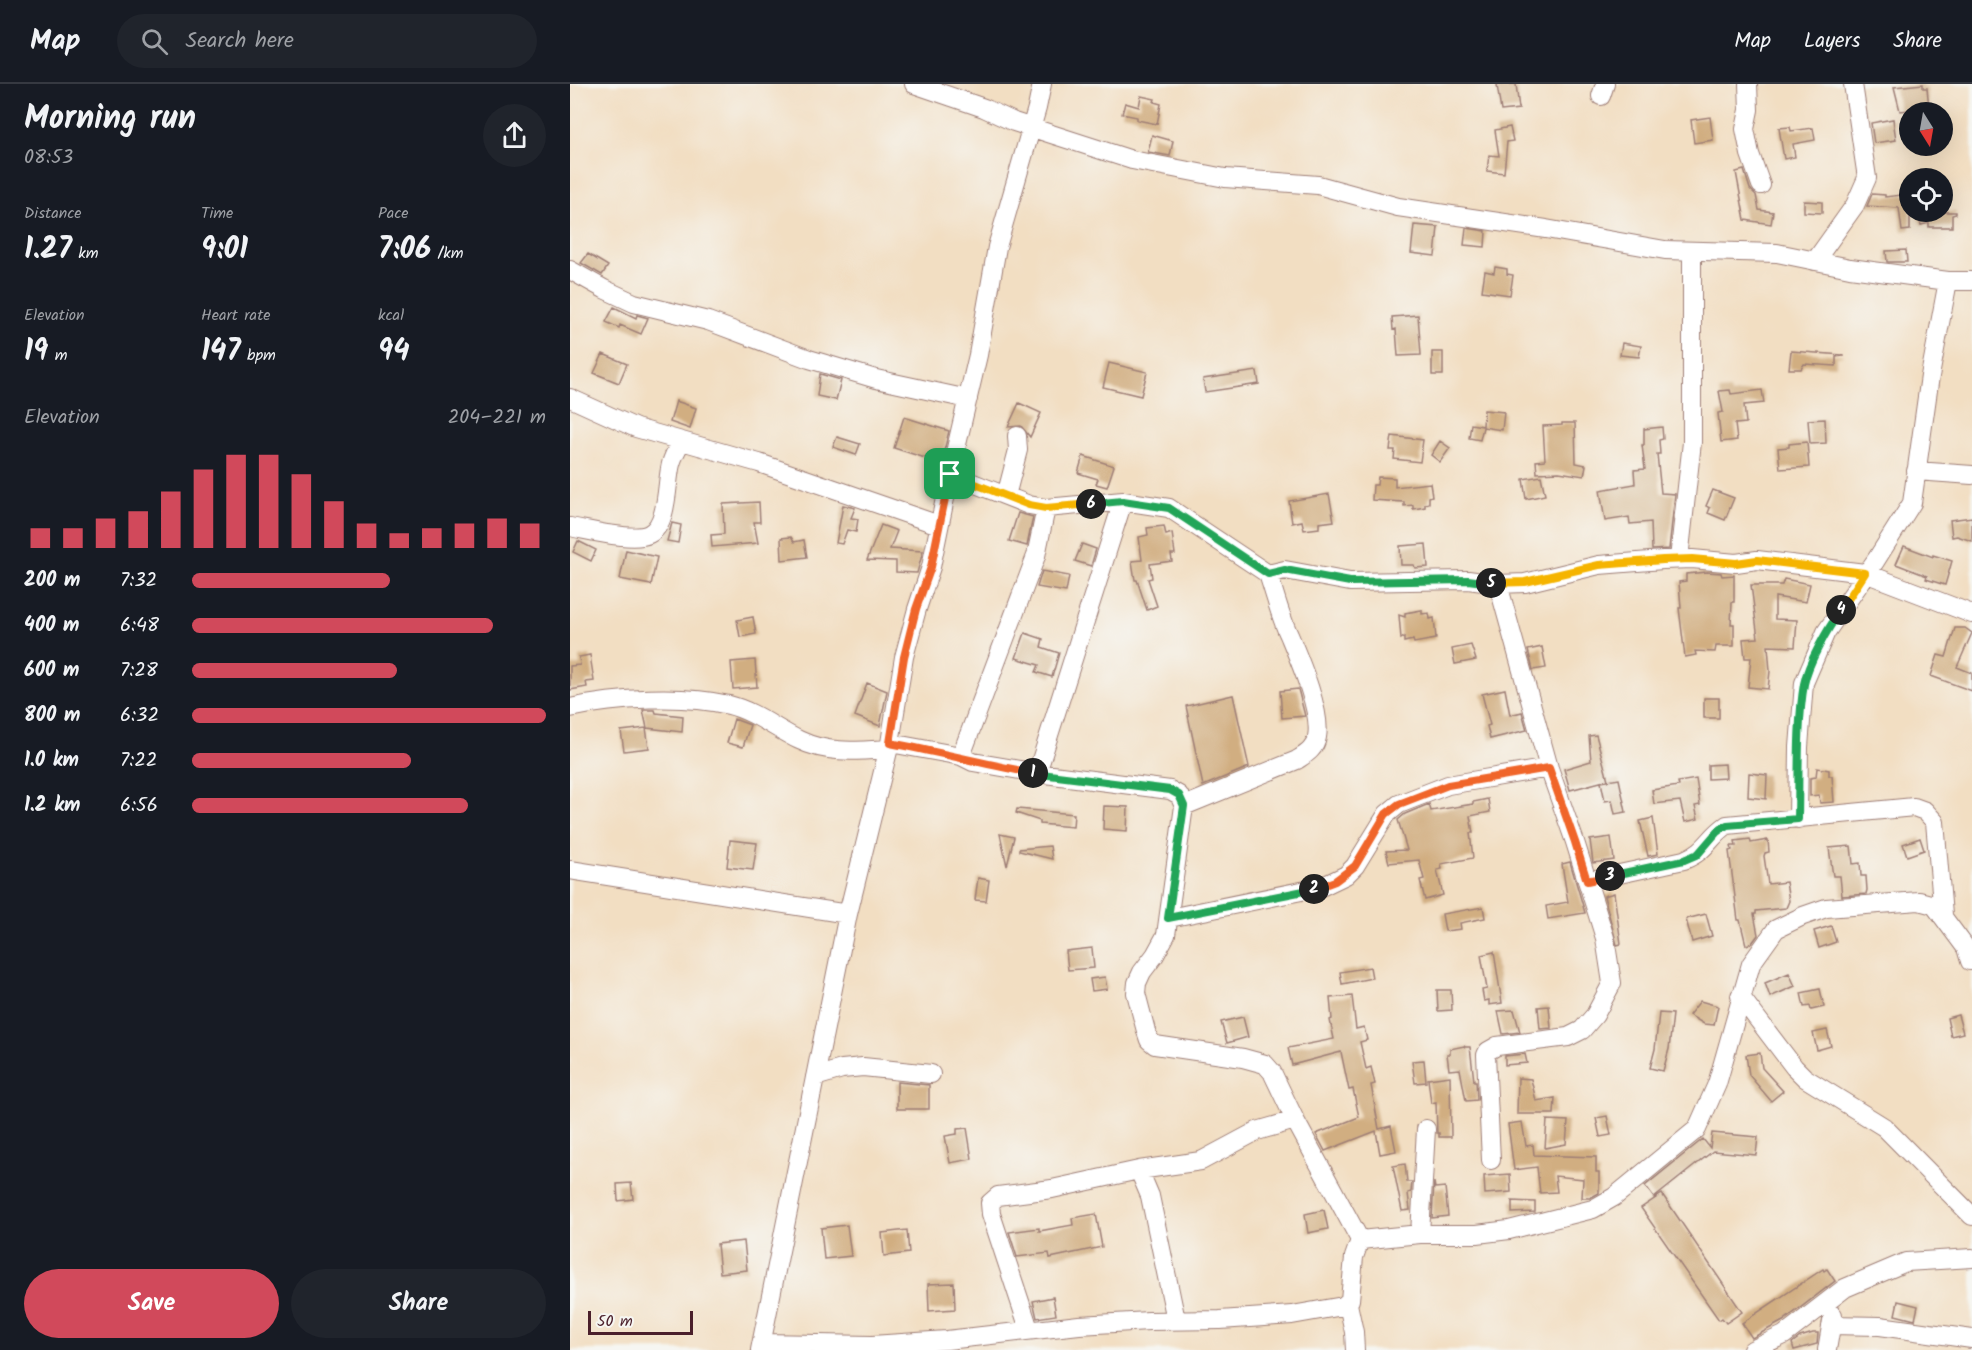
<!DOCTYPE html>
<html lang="en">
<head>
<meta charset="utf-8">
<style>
  :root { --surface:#171b24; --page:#20242c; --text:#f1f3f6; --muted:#9ea1a6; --line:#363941; --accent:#d1495b }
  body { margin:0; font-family:Kalam,sans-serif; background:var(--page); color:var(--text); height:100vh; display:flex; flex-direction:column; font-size:22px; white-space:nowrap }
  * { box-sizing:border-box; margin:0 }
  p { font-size:20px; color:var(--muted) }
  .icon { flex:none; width:33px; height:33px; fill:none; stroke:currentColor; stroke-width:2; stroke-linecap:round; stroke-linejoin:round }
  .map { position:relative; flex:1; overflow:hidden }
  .sheet { display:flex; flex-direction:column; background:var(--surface); width:570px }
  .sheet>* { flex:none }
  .needle { width:39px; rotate:169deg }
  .controls { position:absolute; left:1329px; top:18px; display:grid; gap:12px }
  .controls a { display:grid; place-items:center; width:54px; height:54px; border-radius:50%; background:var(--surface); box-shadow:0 6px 24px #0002; font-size:30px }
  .scale { position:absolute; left:18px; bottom:15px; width:105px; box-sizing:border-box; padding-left:6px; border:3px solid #4a1f2b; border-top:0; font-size:16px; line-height:21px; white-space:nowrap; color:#4a1f2b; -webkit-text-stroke:4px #f6f6f2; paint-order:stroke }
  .pin { position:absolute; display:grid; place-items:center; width:51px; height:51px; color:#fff; margin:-26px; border-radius:12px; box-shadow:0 3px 9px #0006 }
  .km { position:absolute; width:30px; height:30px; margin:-15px; border-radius:50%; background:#222; color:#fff; font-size:16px; line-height:30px; text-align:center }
  .round { display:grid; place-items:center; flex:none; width:63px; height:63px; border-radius:32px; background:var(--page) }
  .overview { display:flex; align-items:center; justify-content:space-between; height:102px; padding:0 24px }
  h1 { font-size:33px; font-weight:700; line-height:45px }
  .metrics { display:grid; grid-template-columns:repeat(3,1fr); gap:9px; height:102px; padding:6px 24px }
  .metrics div { display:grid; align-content:center }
  .metrics b { font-size:30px; font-weight:700 }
  .metrics small { font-size:16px; font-weight:400 }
  .metrics p { font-size:16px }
  .chart { height:168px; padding:12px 24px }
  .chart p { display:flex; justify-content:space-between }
  .chart svg { width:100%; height:108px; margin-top:6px; stroke:var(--accent); stroke-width:6 }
  .cta { display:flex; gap:12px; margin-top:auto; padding:12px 24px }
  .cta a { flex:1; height:69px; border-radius:36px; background:var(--accent); color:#fff; font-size:24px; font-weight:700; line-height:69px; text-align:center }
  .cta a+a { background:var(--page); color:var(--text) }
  ul { padding:0 24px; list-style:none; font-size:20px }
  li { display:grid; grid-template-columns:96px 72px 1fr; align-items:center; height:45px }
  li i { height:15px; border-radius:8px; background:var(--accent) }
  header { display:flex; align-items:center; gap:36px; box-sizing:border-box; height:84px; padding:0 30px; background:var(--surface); border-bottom:2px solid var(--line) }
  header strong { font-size:28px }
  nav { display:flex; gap:33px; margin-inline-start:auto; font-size:21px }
  .search { width:420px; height:54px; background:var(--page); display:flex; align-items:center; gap:15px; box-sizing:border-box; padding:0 21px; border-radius:33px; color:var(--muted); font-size:22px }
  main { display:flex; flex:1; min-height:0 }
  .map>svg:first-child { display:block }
  .building { fill:#d1ae81 }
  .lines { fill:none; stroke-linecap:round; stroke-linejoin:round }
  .minor-casing { stroke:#9e7e76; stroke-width:20 }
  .minor { stroke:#fff; stroke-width:18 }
  .split-1-casing { stroke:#fff; stroke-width:12 }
  .split-2-casing { stroke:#fff; stroke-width:12 }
  .split-3-casing { stroke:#fff; stroke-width:12 }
  .split-4-casing { stroke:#fff; stroke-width:12 }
  .split-5-casing { stroke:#fff; stroke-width:12 }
  .split-6-casing { stroke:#fff; stroke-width:12 }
  .split-7-casing { stroke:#fff; stroke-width:12 }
  .split-1 { stroke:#f0652b; stroke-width:8 }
  .split-2 { stroke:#22a559; stroke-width:8 }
  .split-3 { stroke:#f0652b; stroke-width:8 }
  .split-4 { stroke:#22a559; stroke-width:8 }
  .split-5 { stroke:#f5b400; stroke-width:8 }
  .split-6 { stroke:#22a559; stroke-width:8 }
  .split-7 { stroke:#f5b400; stroke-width:8 }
</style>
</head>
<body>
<header>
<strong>Map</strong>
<div class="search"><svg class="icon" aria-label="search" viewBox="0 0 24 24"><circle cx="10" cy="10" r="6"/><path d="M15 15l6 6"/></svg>Search here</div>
<nav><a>Map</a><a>Layers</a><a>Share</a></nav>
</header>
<main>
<section class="sheet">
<div class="overview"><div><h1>Morning run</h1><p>08:53</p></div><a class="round"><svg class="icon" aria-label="share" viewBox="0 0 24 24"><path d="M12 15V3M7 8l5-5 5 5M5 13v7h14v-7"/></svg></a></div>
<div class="metrics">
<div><p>Distance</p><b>1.27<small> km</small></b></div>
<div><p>Time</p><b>9:01</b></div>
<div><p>Pace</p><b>7:06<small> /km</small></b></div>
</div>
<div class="metrics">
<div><p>Elevation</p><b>19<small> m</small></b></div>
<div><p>Heart rate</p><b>147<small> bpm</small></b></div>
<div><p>kcal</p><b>94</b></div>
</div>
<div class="chart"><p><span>Elevation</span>204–221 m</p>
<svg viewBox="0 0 160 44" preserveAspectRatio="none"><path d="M5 44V36M15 44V36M25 44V32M35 44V29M45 44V21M55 44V12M65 44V6M75 44V6M85 44V14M95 44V25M105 44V34M115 44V38M125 44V36M135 44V34M145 44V32M155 44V34"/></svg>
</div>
<ul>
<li><b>200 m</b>7:32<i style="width:56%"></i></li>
<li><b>400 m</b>6:48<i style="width:85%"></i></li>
<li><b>600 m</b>7:28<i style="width:58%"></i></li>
<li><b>800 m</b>6:32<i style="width:100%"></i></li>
<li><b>1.0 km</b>7:22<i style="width:62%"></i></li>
<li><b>1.2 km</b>6:56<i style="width:78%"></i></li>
</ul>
<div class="cta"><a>Save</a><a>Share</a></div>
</section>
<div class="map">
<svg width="1402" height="1266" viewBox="0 0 1402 1266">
  <rect width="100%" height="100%" fill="#f6f6f2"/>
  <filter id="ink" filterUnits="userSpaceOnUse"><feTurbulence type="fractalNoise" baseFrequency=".0167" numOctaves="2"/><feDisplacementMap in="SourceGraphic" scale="12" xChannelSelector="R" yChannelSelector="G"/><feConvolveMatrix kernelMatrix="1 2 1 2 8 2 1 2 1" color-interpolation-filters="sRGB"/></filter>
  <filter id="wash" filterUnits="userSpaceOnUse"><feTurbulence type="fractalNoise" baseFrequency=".008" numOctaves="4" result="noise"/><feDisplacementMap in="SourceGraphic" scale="24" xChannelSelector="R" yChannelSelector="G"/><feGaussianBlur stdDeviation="1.35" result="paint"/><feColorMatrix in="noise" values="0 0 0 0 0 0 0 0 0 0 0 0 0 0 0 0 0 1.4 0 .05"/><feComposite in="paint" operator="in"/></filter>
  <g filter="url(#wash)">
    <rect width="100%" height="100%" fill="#f2dec2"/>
    <g id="blocks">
      <path class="building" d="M934,0H946L949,25L931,27L927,1Z
        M1353,0V4H1357L1359,24L1330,27L1324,3Z
        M571,12L585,15L584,18L591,20L587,40L567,36V33L552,30L555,19L569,23Z
        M1140,33L1143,56L1124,59L1121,36Z
        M1323,35L1326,56L1304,59L1301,39Z
        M940,43L943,57L937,58L934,89L917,87L919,71L929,72L925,46Z
        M1220,43L1221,47L1243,44L1245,56L1223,60L1225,73L1214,75L1209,44Z
        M582,51L603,57L600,72L578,68Z
        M1174,86L1180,105L1186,111L1189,126L1203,128L1201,140L1175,136L1166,88Z
        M1302,110L1315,111V113L1340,110V146L1332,147L1329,124L1297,122Z
        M1234,117L1252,118V129L1234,128Z
        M1346,128H1386V130L1382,131V143H1359V139L1351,141Z
        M844,141L868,143L865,172L841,169Z
        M896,144L916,147L915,163L894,161Z
        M1336,166L1337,178H1317L1316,167Z
        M18,170L38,182L32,191L11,179Z
        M925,183L937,185V190L943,191L940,211L912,207L915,187L924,189Z
        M44,223L66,234L67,231L78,234L71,250L50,241L49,244L36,238Z
        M848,231L851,271L828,272L826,245L823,246L822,233Z
        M1052,259L1071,262L1069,273L1050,271Z
        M1221,267L1272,271L1273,272L1266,273V282L1234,280L1231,285H1219Z
        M862,268H873V291H862Z
        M33,270L57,280L49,299L24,289Z
        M539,279L577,288L571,312L533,303Z
        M687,287L689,300L635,308L633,295Z
        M250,290L271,296L266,316L247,312Z
        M1160,306L1161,310L1192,306L1194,319L1174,321L1176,339L1165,340L1167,356L1151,358L1148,329L1153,328L1149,307Z
        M106,317L126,324L120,345L100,338Z
        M449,319L471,329L460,353L451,342L438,343Z
        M914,326L934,328L932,346L913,343L910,356L899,354L901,340L913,342Z
        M334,333L379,347L371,379L324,364Z
        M1255,335L1256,359L1240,360L1238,336Z
        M992,339H1005L1006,379L1016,381L1014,392L989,388L967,389L966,377L975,376L973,342L992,341Z
        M1092,343L1093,355L1089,356L1090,370H1087L1091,409L1105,410L1099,465L1082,466L1081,438L1060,440L1059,433L1035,437L1030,406L1065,400L1064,386L1075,385L1072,361H1074V345Z
        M822,352L853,356L850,378L824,375L825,366H820Z
        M267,353L290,360L286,371L263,363Z
        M870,357L880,364L870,378L861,371Z
        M1237,358L1239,383L1210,385L1208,364L1219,363V360Z
        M513,372L544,382L537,403L526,400L528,395L508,389Z
        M971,392L975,411L956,415L953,395Z
        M808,393L825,394V403L860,399L862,412L859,413V419L855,420V423L843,425V421L834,422V418L802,416L803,401H807Z
        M1143,406L1164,414L1155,436L1138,429L1140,424L1136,422Z
        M759,410L764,437L749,439V444L734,446L732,437L722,439L719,417Z
        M189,418L190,438H184L188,459L142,463L141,451L154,450L153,420Z
        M273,421L285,424L281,434L288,435L286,448L277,446L272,460L266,459Z
        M448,429L463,433L457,462L439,457Z
        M1402,433V457L1387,452L1382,453L1380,436Z
        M102,439L111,441L108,459L97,457Z
        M311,441L327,447L320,465L353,467L347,489L326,488V477L297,476Z
        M594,442L596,451L602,449L605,470H601L602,477L580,480L582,494L578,495L587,522L577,526L567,496H565L562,477L572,476L569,453L578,451L577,444Z
        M221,453L224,458L234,456L237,473L212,476L211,454Z
        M8,457L26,466L21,477L3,468Z
        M512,460L526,465L521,482L505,477Z
        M856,460L858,483L845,484L844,481H831L830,462Z
        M1334,462L1363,473V471L1382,477L1375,501L1356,495L1357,492L1326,480Z
        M56,466L87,473L81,501L50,495Z
        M472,487L499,492L496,508L467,503Z
        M1137,488L1151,489L1152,492L1164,491V518H1162L1161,540H1164V562H1146L1145,568L1125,567L1126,571L1115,573L1109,524H1111L1109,498L1116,497V490Z
        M1214,495L1240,500L1236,518L1205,513V535L1227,536L1225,563L1198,562L1200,587L1198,605L1178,603L1181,574H1175L1173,555L1188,554L1181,501H1212Z
        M852,526V530L859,529L860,535L864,534L866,555L844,559L843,556L834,558V553L831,555L829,531L835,533V529Z
        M183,533L186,550L170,553L167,536Z
        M1385,544H1395L1402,549L1387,583L1402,589V607L1361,592L1368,571L1376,573Z
        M455,549L473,555L471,563L489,569L482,593L466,588L469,581L446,574Z
        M901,561L906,576L885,580L882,565Z
        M972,563L976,584L963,586L958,566Z
        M20,571L24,597L16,598L17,603L0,606V582L10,581L9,573Z
        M185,576L187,603L163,605L161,578Z
        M297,599L317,607L310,642L285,632Z
        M728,605L735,632L712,634L710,607Z
        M935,605L940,631L952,628L957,646L920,655L917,642L920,641L912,610Z
        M663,611L679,683L633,702L616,622Z
        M1134,614H1149V634H1134Z
        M73,626H85L86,629L113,632L112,648L77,644Z
        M164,635L180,641L173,663L157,659Z
        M76,644L79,664L54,667L51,647Z
        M1026,651L1038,696L1000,706L994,685L1021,677L1019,652Z
        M1155,680L1156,694L1138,695V681Z
        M1247,684L1259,686V692H1262L1264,718L1250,719L1249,711L1240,712V694L1246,693Z
        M1179,689L1197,691L1196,715L1178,713Z
        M1049,695L1056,728L1045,730L1042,716L1035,717L1031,698Z
        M1126,695L1130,721L1125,722L1128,735L1115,738L1110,717L1084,720L1082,706L1109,702L1108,698Z
        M918,715L920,728L900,732L903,749H900L903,774L871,780L872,785L867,786L873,811L855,816L850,796L854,795L849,776L819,779L816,767L837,766L828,736L835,730L859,720L861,727L903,720V718Z
        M534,722L558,723L557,747L533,745Z
        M447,725L504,730L503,743L470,740V737L446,729Z
        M1083,734L1088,770L1078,772L1070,737Z
        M430,750L444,753L437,782Z
        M1041,753L1044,776L1023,779L1020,756Z
        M1350,754L1354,766L1337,772L1333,760Z
        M1180,755L1181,759L1198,756L1199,768L1195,769L1194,772L1198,800L1216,798L1219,817L1216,824L1186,827V830H1184L1188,851L1182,859L1176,861L1170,836H1168L1159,767L1162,766L1161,762H1166L1165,757Z
        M160,756L187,759L183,786L157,783Z
        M480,762L482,775L449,767V765Z
        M1281,762L1283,780L1290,779L1291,792H1296L1297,806L1296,810L1272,812L1270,792H1263L1259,764Z
        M1000,778L1015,829L978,835L976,822L998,818L992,780Z
        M408,794L419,796L416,817L405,816Z
        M1044,809L1051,860L1047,861L1034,812Z
        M913,823L915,834L890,839L891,845L875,847L872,830Z
        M1136,830L1142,852L1122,858L1116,835Z
        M1261,842L1266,858L1249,864L1244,847Z
        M522,864L524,884L498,886L496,867Z
        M924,868L932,919L919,921V916L914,917L912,906L917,905L911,871Z
        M800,883L802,894L772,900L770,888Z
        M1219,889L1225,902L1200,913L1195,899Z
        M535,893L537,905L522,907L520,895Z
        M1250,905L1254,923L1241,926L1240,922L1234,923L1231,909Z
        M867,906H881L882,926L868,927Z
        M782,912L786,945L794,943L797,956L790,958L796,985L801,983L805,1000L801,1001L809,1045L821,1042L826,1067L810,1070L806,1047L755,1067L746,1050L789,1033L783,1005L779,1006L771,968L722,981L718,964L764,955L760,936L762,935L760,914Z
        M1130,917L1148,922L1144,941L1134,940L1119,931Z
        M979,922L981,944L970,945L968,923Z
        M944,926L950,948L933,950L928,927Z
        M1089,929L1103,930L1099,965L1093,987L1080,984L1085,965Z
        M1388,931L1393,949L1381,952L1377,934Z
        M673,933L678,953L657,959L651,938Z
        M1257,946L1261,962L1247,966L1243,949Z
        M894,962L895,963H900L904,997H906L907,1016L896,1017L890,985L879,986L877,970H880V965Z
        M1190,969L1192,984L1213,1007L1201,1017L1179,991L1176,971Z
        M955,970L957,979L935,981V972Z
        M854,976L856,998L845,999L842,977Z
        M880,992L881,1053H869V1049H867L866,1018L861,1019L858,995Z
        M948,994L961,995L966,1017L985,1014L984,1030H947Z
        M327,998L359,1001V1025H327Z
        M1037,1032L1041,1051L1030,1053L1026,1034Z
        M977,1036L998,1037L996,1060L975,1064Z
        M952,1038L956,1062L963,1061L964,1071L1026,1073V1088H1029V1109L1020,1114H1012L1013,1095L985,1092L987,1108L970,1109L967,1083L944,1086L938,1040Z
        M397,1044L402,1075L380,1079L375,1052L387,1050V1045Z
        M1142,1049L1188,1053L1186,1071L1143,1067L1084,1114L1075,1102L1133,1055L1140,1064Z
        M835,1080L837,1098H842L841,1108L838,1109L840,1126L832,1127L823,1082Z
        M940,1090L941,1108L915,1110L914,1092Z
        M864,1098L865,1104L875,1103L878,1132L862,1134Z
        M61,1099L63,1115L48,1117L47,1100Z
        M1092,1110L1172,1228L1156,1239L1152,1234L1149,1236L1071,1124Z
        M942,1117L965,1118V1128L942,1129Z
        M754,1126L758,1145L738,1149L735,1130Z
        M526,1130L532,1163L480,1174L479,1169L447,1173L439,1148L469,1144V1147L503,1141L502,1134Z
        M277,1141L281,1172L254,1175L251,1144Z
        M337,1146L339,1169L314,1172L312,1149Z
        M174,1157L177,1186L150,1189L147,1160Z
        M1253,1185L1254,1187L1257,1185L1265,1197L1213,1237L1182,1254L1172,1239Z
        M384,1199L385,1225L359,1227L358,1200Z
        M483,1213L486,1231L467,1234L463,1217Z
        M1328,1217L1348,1222L1345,1236L1325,1231Z
        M1243,1249H1248L1247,1260L1224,1266L1222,1259L1230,1253Z"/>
    </g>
  </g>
  <g filter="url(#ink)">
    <use href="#blocks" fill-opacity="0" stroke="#9e7e76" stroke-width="1.5"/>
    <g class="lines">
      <g class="minor-casing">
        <path id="minor" d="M344,0L414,24L444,38L562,76L655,94L748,101L828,123L976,145L1095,166L1207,169L1280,184L1378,197H1402
          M1178,0L1179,26L1175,45L1180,70L1191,101
          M1031,12L1035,0
          M1245,177L1285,121L1297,94L1283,0
          M0,186L34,205L64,219L138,237L239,275L306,295L398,315
          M0,314L66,344L189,379L369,441
          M1346,387L1402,391
          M380,390L459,421L476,424L553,417L599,424L698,490L715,486L780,498L898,496L928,500L955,499L1029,481L1093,476L1122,475L1166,479L1187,476L1295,489L1402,530
          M436,412L448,366L447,352
          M0,443C18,446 63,458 79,450C99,440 96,398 101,380C103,372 107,365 111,358
          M1109,475L1122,358V167
          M0,624C46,614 113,610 159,621C184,627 206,645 229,656C258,670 286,667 318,665
          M320,659L391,672L403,678L467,689L600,706L609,711L614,722L596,851L585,871L572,888L567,899L566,909L576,947L579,956L585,961L673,974L695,980L702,988L725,1036L790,1156
          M391,672L466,472L476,424
          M467,689L553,417
          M614,722L727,676C736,670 745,665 747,653C752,628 729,575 719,551C710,532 705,510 698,490
          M1228,735L1229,663L1234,599L1256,548L1306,476L1342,419L1360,292L1378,197
          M0,786L278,830
          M1017,797L1114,776C1138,766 1138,754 1157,741L1344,723L1355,727L1365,738L1373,831
          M599,834L751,803L776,791L785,782L817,730L829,720L878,701L979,684
          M1170,912L1224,983L1235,994L1314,1043L1402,1132
          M245,993L272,985L293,983L361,990
          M921,1076L916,971L918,967L927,962L998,953L1012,946L1025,931L1042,899L1035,854L1005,758L979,684L928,500
          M569,1086L580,1112L606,1236
          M850,1150L856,1045
          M778,1220L784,1248L785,1266
          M1261,1241L1310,1242L1402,1255
          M459,1245L421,1130L420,1119L428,1112L482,1105L569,1086L631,1077L687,1047L725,1036
          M192,1259L302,1261L377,1256L509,1241L579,1237L650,1236L722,1231L773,1222L780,1216L784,1173L790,1156L850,1150H907L939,1146L1023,1125L1044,1113L1127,1045L1147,1000L1181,880L1206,845L1233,832L1256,824L1349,817L1364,821L1396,864L1400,877H1402
          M190,1266L278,830L320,659L334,573L347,525L361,483L380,390L408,271L427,163L467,24L472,0
          M1182,1266L1214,1251L1275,1204L1336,1178L1402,1174
          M1257,1266L1263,1231"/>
      </g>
      <use href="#minor" class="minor"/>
    </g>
  </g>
  <g class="lines" filter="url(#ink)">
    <g class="split-1-casing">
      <path id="split-1" d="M380,390L361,483L346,525L334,573L320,659C368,668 414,680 463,689"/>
    </g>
    <g class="split-2-casing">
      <path id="split-2" d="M463,689L600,706L609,711L614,722L598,834L744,805"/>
    </g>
    <g class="split-3-casing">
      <path id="split-3" d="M744,805L765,797L785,782L816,730L829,720L878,701L979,684L1005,758L1017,797L1040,792"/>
    </g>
    <g class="split-4-casing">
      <path id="split-4" d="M1040,792L1114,776L1128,770L1147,748L1157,741L1228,735C1229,693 1227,641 1234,600C1238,579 1258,544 1271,526"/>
    </g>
    <g class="split-5-casing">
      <path id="split-5" d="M921,499L955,498L1029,481L1093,476L1122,475L1166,479L1187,476L1295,489L1271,526"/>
    </g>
    <g class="split-6-casing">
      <path id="split-6" d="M521,420L553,417L599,424L698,490L715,486L780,498L898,496L921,499"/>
    </g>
    <g class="split-7-casing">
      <path id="split-7" d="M380,390L459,421L476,424L521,420"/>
    </g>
    <use href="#split-1" class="split-1"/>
    <use href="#split-2" class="split-2"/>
    <use href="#split-3" class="split-3"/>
    <use href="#split-4" class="split-4"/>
    <use href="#split-5" class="split-5"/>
    <use href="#split-6" class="split-6"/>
    <use href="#split-7" class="split-7"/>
  </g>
</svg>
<div class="controls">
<a><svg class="needle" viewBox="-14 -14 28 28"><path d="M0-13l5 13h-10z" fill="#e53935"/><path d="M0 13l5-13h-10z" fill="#9ea1a6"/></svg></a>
<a><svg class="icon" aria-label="locate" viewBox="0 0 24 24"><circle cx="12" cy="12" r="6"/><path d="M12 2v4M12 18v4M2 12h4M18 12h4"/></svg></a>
</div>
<div class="scale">50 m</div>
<div class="pin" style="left:380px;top:390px;background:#1e9e55"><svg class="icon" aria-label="arrive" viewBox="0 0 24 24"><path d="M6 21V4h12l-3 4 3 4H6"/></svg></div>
<b class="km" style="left:463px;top:689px">1</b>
<b class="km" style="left:744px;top:805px">2</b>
<b class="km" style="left:1040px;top:792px">3</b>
<b class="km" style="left:1271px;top:526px">4</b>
<b class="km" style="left:921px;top:499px">5</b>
<b class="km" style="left:521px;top:420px">6</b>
</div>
</main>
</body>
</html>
